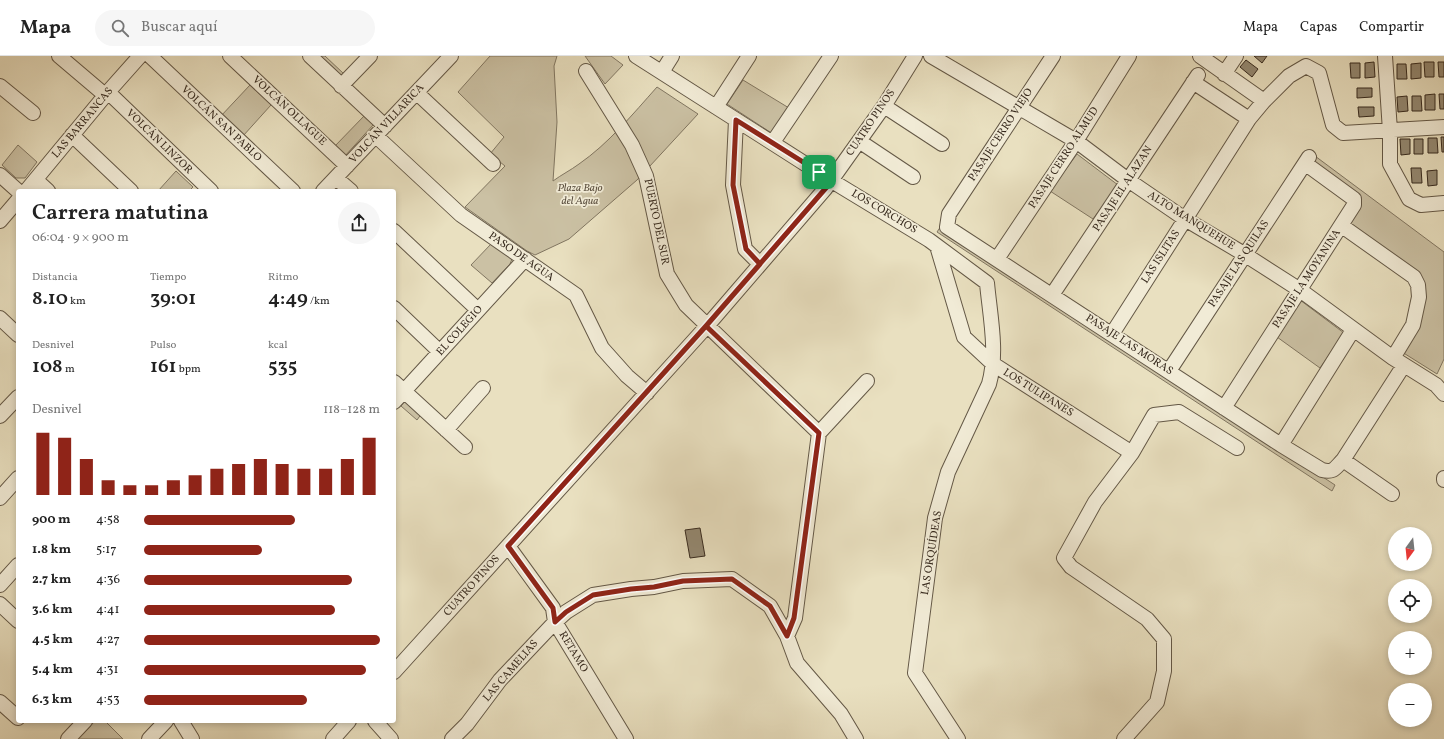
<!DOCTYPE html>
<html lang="es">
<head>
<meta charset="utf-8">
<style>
  :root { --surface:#fff; --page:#f6f6f6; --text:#222; --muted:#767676; --line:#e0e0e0; --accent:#8f2418 }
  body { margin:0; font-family:Vollkorn,serif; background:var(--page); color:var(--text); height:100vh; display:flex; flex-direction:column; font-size:15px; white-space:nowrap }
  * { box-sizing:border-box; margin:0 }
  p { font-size:13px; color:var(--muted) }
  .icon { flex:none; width:22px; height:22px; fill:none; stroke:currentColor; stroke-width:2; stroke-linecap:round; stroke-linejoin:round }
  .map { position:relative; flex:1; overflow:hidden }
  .side { position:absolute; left:16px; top:133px; width:380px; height:534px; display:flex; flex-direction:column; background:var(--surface); border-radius:4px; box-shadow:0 2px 6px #0003 }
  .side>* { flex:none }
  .needle { width:26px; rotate:195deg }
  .tools { position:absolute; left:1388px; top:471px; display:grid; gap:8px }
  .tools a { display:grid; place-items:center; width:44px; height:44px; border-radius:50%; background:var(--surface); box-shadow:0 2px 6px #0003; font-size:20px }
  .pin { position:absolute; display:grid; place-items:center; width:34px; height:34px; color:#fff; margin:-17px; border-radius:8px; box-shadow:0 2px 6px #0006 }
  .round { display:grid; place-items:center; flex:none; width:42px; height:42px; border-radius:21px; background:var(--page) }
  .headline { display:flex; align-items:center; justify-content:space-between; height:68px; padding:0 16px }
  h1 { font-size:22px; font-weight:600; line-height:30px }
  .figures { display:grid; grid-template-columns:repeat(3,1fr); gap:6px; height:68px; padding:4px 16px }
  .figures div { display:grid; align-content:center }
  .figures b { font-size:20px; font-weight:600 }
  .figures small { font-size:11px; font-weight:400 }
  .figures p { font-size:11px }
  .chart { height:112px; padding:8px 16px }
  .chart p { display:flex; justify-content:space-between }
  .chart svg { width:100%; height:72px; margin-top:4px; stroke:var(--accent); stroke-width:6 }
  ul { padding:0 16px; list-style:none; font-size:13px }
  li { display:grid; grid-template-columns:64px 48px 1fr; align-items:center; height:30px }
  li i { height:10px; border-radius:5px; background:var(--accent) }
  header { display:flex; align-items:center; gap:24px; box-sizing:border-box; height:56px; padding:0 20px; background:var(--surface); border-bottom:1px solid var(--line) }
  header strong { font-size:19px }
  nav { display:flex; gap:22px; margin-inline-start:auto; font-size:14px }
  .search { width:280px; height:36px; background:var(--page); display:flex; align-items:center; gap:10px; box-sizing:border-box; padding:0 14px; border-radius:22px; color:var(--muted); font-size:15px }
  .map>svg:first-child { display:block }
  .green { fill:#cbc1a4; stroke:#817661 }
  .building { fill:#948972; stroke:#372a1e }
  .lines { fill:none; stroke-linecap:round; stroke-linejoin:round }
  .minor-casing { stroke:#645846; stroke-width:16 }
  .minor { stroke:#f1ebd6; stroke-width:14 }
  .route-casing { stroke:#fff; stroke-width:8 }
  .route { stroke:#8f2418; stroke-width:5 }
  .labels { text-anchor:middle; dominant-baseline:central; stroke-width:3.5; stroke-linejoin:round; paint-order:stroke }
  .street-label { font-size:11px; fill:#372a1e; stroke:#f1ebd6 }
  .park-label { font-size:11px; font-style:italic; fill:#5c5040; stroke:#f1ebd6 }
</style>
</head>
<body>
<header>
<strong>Mapa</strong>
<div class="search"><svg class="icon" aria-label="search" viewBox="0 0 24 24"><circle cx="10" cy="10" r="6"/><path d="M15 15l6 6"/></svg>Buscar aquí</div>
<nav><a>Mapa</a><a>Capas</a><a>Compartir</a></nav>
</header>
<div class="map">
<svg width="1444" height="683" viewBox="0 0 1444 683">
  <rect width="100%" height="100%" fill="#e9e0c0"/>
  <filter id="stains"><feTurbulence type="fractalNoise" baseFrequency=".005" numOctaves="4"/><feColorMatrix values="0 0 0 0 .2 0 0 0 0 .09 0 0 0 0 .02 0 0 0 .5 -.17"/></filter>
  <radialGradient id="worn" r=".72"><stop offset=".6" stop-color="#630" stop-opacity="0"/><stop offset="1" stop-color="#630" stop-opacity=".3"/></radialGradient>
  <path class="green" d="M318,0H325L344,18L341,21Z
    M490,0H557L554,10L557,66L553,125C561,119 571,114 579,108C608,88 633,58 657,31L698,58L637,124L569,183L535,199L527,195L465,151L505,110L490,98L504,81L458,36Z
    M585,0H611L623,9L605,28Z
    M743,24L789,52L773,78L727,48Z
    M250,29L271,49L243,80L220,61Z
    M365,59L374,68L344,101L334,91Z
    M18,89L37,106L25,122H16L2,109Z
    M1077,98L1118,129L1093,163L1050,135Z
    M1315,100L1444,196V303L1437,318L1402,296L1422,232L1348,169L1361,143L1311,106Z
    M176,115L193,131L189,135H158Z
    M941,170L1335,429L1332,435L937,176Z
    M491,188L512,203L510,208L492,227L471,209Z
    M1300,244L1344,277L1320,312L1277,281Z
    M406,344L422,357L417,364L401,350Z
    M95,665H105L123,683H78Z"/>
  <path class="building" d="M1254,0H1267L1262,7Z
    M1246,4L1258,13L1252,21L1240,11Z
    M1374,6L1375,21L1365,22V7Z
    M1424,6H1434V21H1425Z
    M1438,6H1444V21H1439Z
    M1350,7H1360V22H1351Z
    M1421,7V22L1411,23V8Z
    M1397,8H1406L1407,23H1397Z
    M1357,32H1372V41L1357,42Z
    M1435,38V54H1425V39Z
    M1439,38H1444V53H1440Z
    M1407,40L1408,55L1398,56L1397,41Z
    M1412,40H1421L1422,55H1412Z
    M1358,51H1374V60L1359,61Z
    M1441,81H1444V96H1442Z
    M1428,82H1437L1438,97H1428Z
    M1400,83H1410V98L1401,99Z
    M1414,83H1423V98H1414Z
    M1411,112H1421L1422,127H1412Z
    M1437,114V129L1428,130L1427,115Z
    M700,472L705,500L690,502L685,474Z"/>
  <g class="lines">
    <g class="minor-casing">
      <path id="minor" d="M59,0L105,39
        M150,0L293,135
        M230,0L347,110
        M310,0L385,70
        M636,0L832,125L929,184L987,227C990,260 998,296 989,328L948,416L935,462L915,617L958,683
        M931,0L1076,85L1128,124L1185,163L1244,198L1300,234L1393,302L1436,329L1444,338
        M1053,0L949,158L947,171L1281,389L1322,414C1334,417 1335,412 1343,404L1404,309
        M1200,0L1264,45
        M1385,0L1390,75V108L1409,143L1421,149L1444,147
        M586,15L632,89L646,120L667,218L686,249L819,377
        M662,16L672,0
        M1224,18L1236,0
        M1193,26L1249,63
        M0,30L33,57
        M341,30L370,0
        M108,36L211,135
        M417,37L493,108
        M884,50L942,88
        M716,51L749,0
        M736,64L733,129L745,193L760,208
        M72,79L131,135
        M376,80L461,159L576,239L602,292L627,320L647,337
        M859,85L913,121
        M773,86L831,0
        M0,119L18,135
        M336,122L351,135
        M36,124L48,135
        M26,135L108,36L140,0
        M323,135L451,0
        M0,165L18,144
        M1342,170L1414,221L1418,229L1419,241L1413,269L1393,302
        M394,175L478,254
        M937,190L964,281L993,308L1132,397
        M997,203L1076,85L1129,0
        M1052,239L1198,19
        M394,252L440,296
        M0,262L18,279
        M1112,278L1249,63L1264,45L1289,20L1306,10L1319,17L1333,69L1343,77L1444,71
        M1169,315L1309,101
        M394,326L465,391
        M394,346L525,203
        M1224,352L1354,149V143L1306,108
        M0,360L18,341
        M446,374L483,332
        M819,377L867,325
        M1281,389L1353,274
        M1343,404L1392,438
        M1444,424V422
        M0,442L18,422
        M508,490L553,552L555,566L626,683
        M0,529L18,509
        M0,548L18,565
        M787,580L795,562L819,377
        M394,616L707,270L825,133L884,50L915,0
        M0,646L18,662
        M181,665L192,683
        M375,665L391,683
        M68,683L85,665
        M149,683L166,665
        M333,683L349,665
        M452,683L467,668L500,624L555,566L566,556L593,539L631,533L654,531L683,525L732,523L770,550L787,580L797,607L841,658L856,683
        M1124,683L1157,646L1164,615V583L1147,563L1071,511L1064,502L1095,446L1132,397L1154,359L1179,356L1237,392"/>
    </g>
    <use href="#minor" class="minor"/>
  </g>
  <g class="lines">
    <g class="route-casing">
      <path id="route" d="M819,116L832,125L825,133L706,270L508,490L553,552L555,566L566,556L593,539L631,533L654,531L683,525L732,523L770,550L787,580L794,562L819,377L706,270L760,208L746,193L733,129L736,64L819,116"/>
    </g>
    <use href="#route" class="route"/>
  </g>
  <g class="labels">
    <g class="street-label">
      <text transform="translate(289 55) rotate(43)">VOLCÁN OLLAGUE</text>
      <text transform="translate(83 67) rotate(-50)">LAS BARRANCAS</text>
      <text transform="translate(871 67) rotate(-56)">CUATRO PINOS</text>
      <text transform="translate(221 68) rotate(43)">VOLCÁN SAN PABLO</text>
      <text transform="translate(387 68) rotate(-47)">VOLCÁN VILLARICA</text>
      <text transform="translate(1001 79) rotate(-57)">PASAJE CERRO VIEJO</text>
      <text transform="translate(159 86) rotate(44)">VOLCÁN LINZOR</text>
      <text transform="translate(1064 102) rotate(-57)">PASAJE CERRO ALMUD</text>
      <text transform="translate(1123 133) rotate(-57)">PASAJE EL ALAZAN</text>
      <text transform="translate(884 156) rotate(31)">LOS CORCHOS</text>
      <text transform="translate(1191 165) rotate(32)">ALTO MANQUEHUE</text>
      <text transform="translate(656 166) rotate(78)">PUERTO DEL SUR</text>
      <text transform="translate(521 201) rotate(35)">PASO DE AGUA</text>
      <text transform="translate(1161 201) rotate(-57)">LAS ISLITAS</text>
      <text transform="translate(1239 208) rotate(-57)">PASAJE LAS QUILAS</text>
      <text transform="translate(1307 223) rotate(-57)">PASAJE LA MOYANINA</text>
      <text transform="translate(460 275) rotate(-48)">EL COLEGIO</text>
      <text transform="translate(1129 289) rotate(33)">PASAJE LAS MORAS</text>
      <text transform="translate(1038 337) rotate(32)">LOS TULIPANES</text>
      <text transform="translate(932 497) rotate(-81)">LAS ORQUÍDEAS</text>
      <text transform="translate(472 530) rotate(-48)">CUATRO PINOS</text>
      <text transform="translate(573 596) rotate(59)">RETAMO</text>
      <text transform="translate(511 615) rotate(-49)">LAS CAMELIAS</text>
    </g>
    <g class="park-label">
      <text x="580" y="132">Plaza Bajo<tspan x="580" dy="13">del Agua</tspan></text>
    </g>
  </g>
  <rect width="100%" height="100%" filter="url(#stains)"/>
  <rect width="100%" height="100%" fill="url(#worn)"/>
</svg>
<div class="tools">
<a><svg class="needle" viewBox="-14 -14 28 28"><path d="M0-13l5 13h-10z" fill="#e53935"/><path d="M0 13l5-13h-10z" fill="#767676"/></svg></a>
<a><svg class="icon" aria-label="locate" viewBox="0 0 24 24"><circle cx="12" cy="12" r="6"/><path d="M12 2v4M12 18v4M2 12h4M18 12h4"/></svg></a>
<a>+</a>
<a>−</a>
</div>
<div class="pin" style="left:819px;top:116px;background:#1e9e55"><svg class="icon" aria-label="arrive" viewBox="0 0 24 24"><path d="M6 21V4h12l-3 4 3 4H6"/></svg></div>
<section class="side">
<div class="headline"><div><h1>Carrera matutina</h1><p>06:04 · 9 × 900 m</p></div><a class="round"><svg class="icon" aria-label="share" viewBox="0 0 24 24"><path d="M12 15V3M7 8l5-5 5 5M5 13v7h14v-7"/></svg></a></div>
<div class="figures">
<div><p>Distancia</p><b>8.10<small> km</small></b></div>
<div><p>Tiempo</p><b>39:01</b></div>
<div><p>Ritmo</p><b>4:49<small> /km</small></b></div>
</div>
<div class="figures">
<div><p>Desnivel</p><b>108<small> m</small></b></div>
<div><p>Pulso</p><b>161<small> bpm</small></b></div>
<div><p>kcal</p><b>535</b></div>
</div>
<div class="chart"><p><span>Desnivel</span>118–128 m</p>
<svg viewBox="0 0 160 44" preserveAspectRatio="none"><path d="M5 44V6M15 44V9M25 44V22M35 44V35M45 44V38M55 44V38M65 44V35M75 44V32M85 44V28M95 44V25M105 44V22M115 44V25M125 44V28M135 44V28M145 44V22M155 44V9"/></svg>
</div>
<ul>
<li><b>900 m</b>4:58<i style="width:64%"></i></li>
<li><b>1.8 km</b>5:17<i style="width:50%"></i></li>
<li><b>2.7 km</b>4:36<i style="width:88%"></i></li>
<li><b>3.6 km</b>4:41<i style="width:81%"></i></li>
<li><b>4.5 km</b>4:27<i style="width:100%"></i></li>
<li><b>5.4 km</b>4:31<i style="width:94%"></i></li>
<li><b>6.3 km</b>4:53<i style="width:69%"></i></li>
</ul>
</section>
</div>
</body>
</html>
